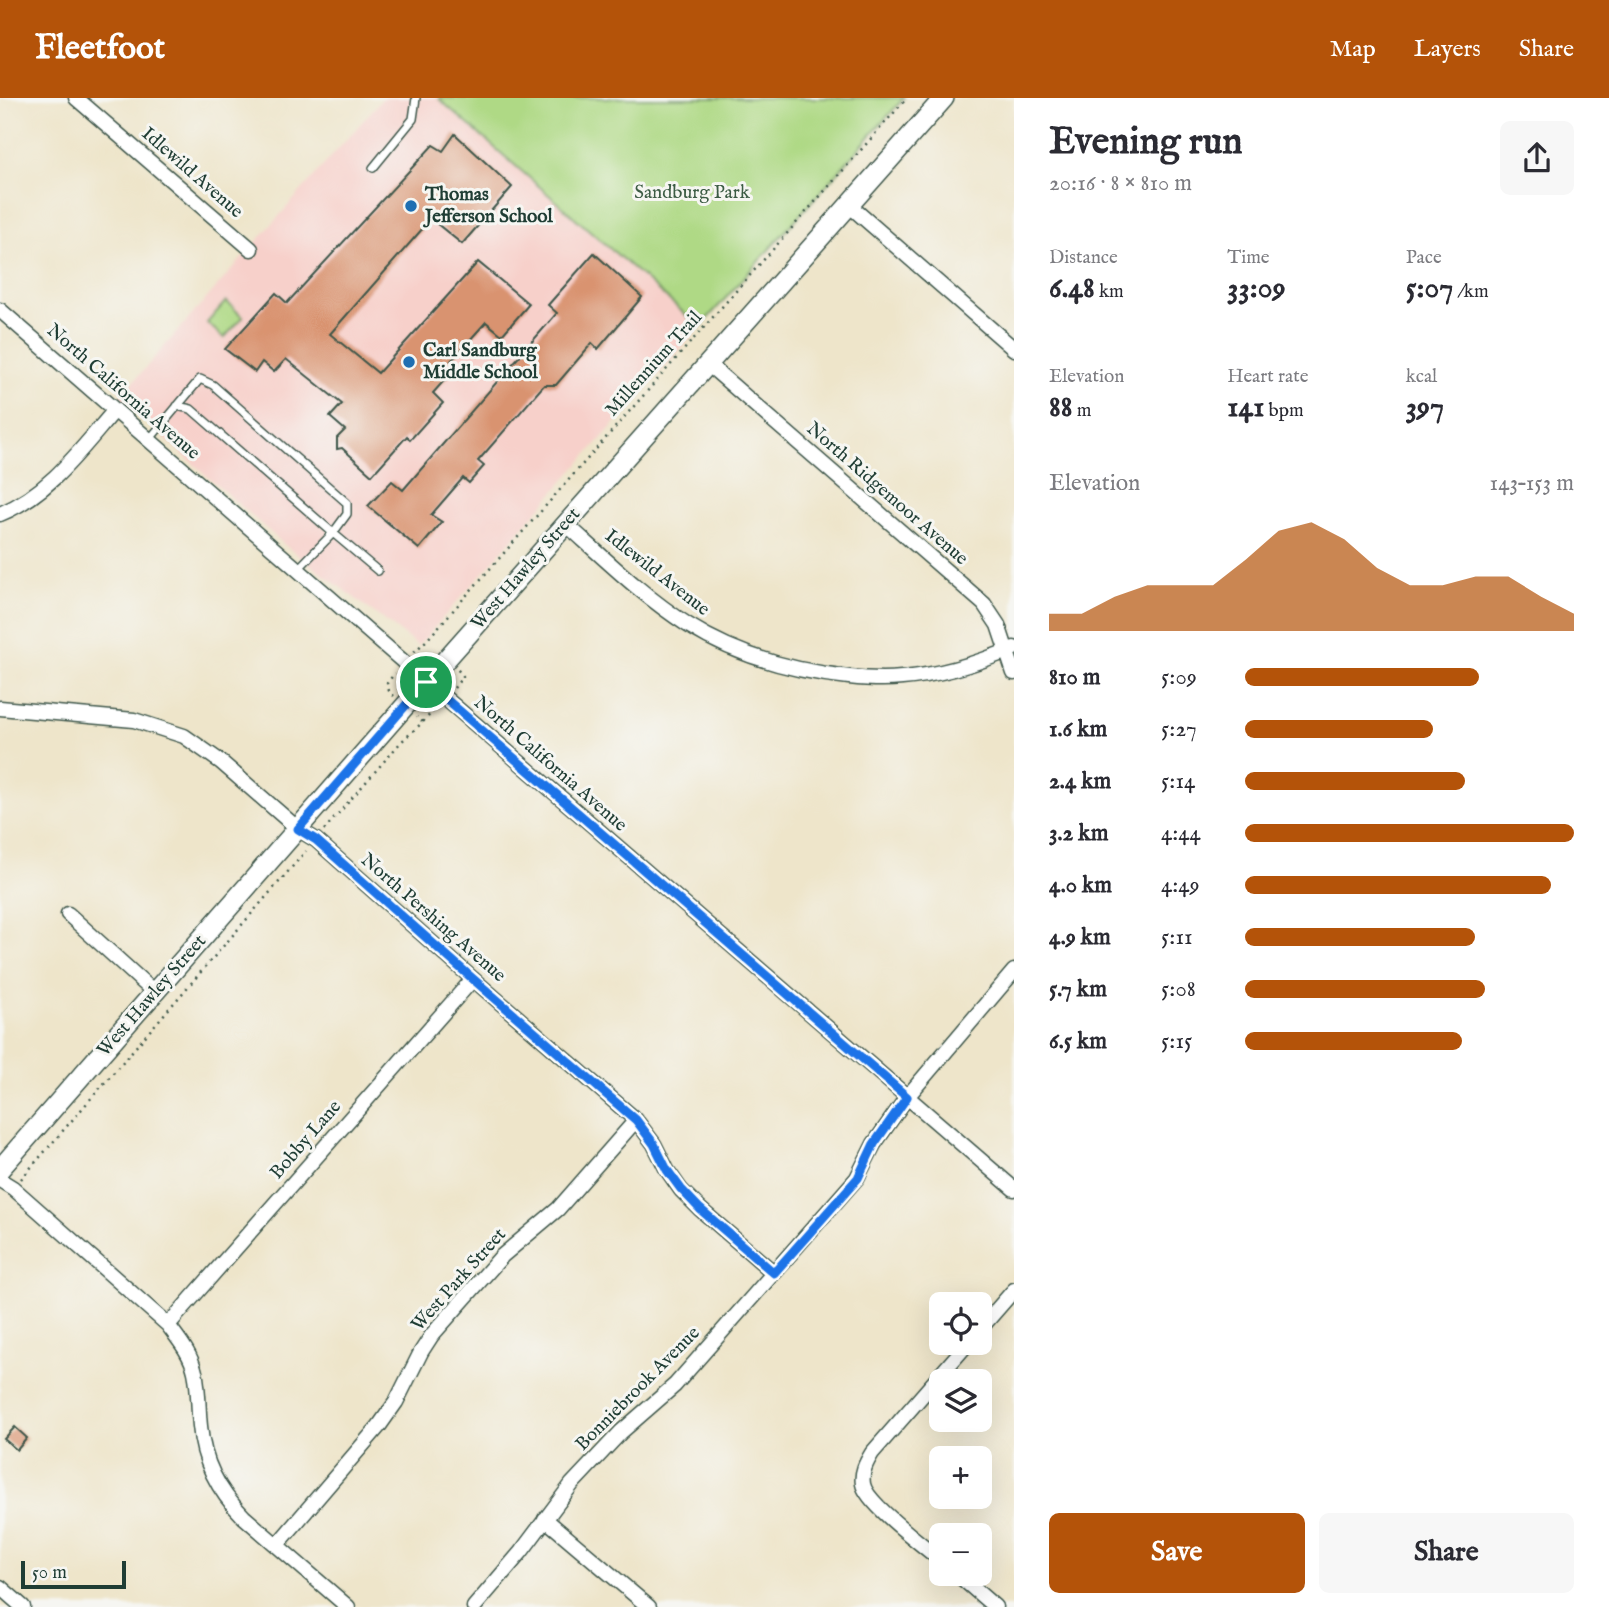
<!DOCTYPE html>
<html lang="en">
<head>
<meta charset="utf-8">
<style>
  :root { --surface:#fff; --page:#f7f7f7; --text:#2b2b33; --muted:#7c7c81; --accent:#b45309 }
  body { margin:0; font-family:"IM FELL English",serif; background:var(--page); color:var(--text); height:100vh; display:flex; flex-direction:column; font-size:26px; white-space:nowrap }
  * { box-sizing:border-box; margin:0 }
  p { font-size:23px; color:var(--muted) }
  .icon { flex:none; width:38px; height:38px; fill:none; stroke:currentColor; stroke-width:2; stroke-linecap:round; stroke-linejoin:round }
  .map { position:relative; flex:1; overflow:hidden }
  .details { display:flex; flex-direction:column; background:var(--surface); width:595px }
  .details>* { flex:none }
  .fabs { position:absolute; left:929px; top:1194px; display:grid; gap:14px }
  .fabs a { display:grid; place-items:center; width:63px; height:63px; border-radius:10px; background:var(--surface); box-shadow:0 7px 28px #0002; font-size:35px }
  .scale { position:absolute; left:21px; bottom:18px; width:105px; box-sizing:border-box; padding-left:7px; border:4px solid #1f3d34; border-top:0; font-size:19px; line-height:24px; white-space:nowrap; color:#1f3d34; -webkit-text-stroke:5px #f6f6f2; paint-order:stroke }
  .pin { position:absolute; display:grid; place-items:center; width:60px; height:60px; color:#fff; margin:-30px; border:4px solid #fff; border-radius:50%; box-shadow:0 2px 7px #0007 }
  .round { display:grid; place-items:center; flex:none; width:74px; height:74px; border-radius:10px; background:var(--page) }
  .overview { display:flex; align-items:center; justify-content:space-between; height:119px; padding:0 35px }
  h1 { font-size:38px; font-weight:800; line-height:52px }
  .metrics { display:grid; grid-template-columns:repeat(3,1fr); gap:10px; height:119px; padding:7px 35px }
  .metrics div { display:grid; align-content:center }
  .metrics b { font-size:30px; font-weight:800 }
  .metrics small { font-size:19px; font-weight:400 }
  .metrics p { font-size:19px }
  .chart { height:196px; padding:14px 35px }
  .chart p { display:flex; justify-content:space-between }
  .chart svg { width:100%; height:126px; margin-top:7px; fill:var(--accent); opacity:.7 }
  .primary-button { display:flex; gap:14px; margin-top:auto; padding:14px 35px }
  .primary-button a { flex:1; height:80px; border-radius:10px; background:var(--accent); color:#fff; font-size:28px; font-weight:800; line-height:80px; text-align:center }
  .primary-button a+a { background:var(--page); color:var(--text) }
  ul { padding:0 35px; list-style:none; font-size:23px }
  li { display:grid; grid-template-columns:112px 84px 1fr; align-items:center; height:52px }
  li i { height:18px; border-radius:9px; background:var(--accent) }
  header { display:flex; align-items:center; gap:42px; box-sizing:border-box; height:98px; padding:0 35px; background:var(--accent); color:#fff }
  header strong { font-size:33px }
  nav { display:flex; gap:38px; margin-inline-start:auto; font-size:24px }
  main { display:flex; flex:1; min-height:0 }
  .map>svg:first-child { display:block }
  .built { fill:#f7d0ca }
  .green { fill:#afd985; stroke:#678b5c; stroke-width:2 }
  .building { fill:#d99370 }
  .lines { fill:none; stroke-linecap:round; stroke-linejoin:round }
  .lane-casing { stroke:#3e564a; stroke-width:10 }
  .street-casing { stroke:#3e564a; stroke-width:17 }
  .secondary-casing { stroke:#3e564a; stroke-width:22 }
  .path { stroke:#3e564a; stroke-width:2.5; stroke-dasharray:2 5; stroke-linecap:butt }
  .lane { stroke:#fff; stroke-width:7 }
  .street { stroke:#fff; stroke-width:14 }
  .secondary { stroke:#fff; stroke-width:19 }
  .route-casing { stroke:#fff; stroke-width:14 }
  .route { stroke:#1a73e8; stroke-width:9 }
  .poi-dot { fill:#1f6fb2; stroke:#f6f6f2; stroke-width:2.5 }
  .labels { text-anchor:middle; dominant-baseline:central; stroke-width:6; stroke-linejoin:round; paint-order:stroke }
  .street-label { font-size:19px; fill:#1f3d34; stroke:#f6f6f2 }
  .park-label { font-size:19px; fill:#3c5c44; stroke:#f6f6f2 }
  .poi-label { font-size:19px; font-weight:bold; fill:#1f3d34; stroke:#f6f6f2; text-anchor:start }
</style>
</head>
<body>
<header>
<strong>Fleetfoot</strong>
<nav><a>Map</a><a>Layers</a><a>Share</a></nav>
</header>
<main>
<div class="map">
<svg width="1014" height="1509" viewBox="0 0 1014 1509">
  <rect width="100%" height="100%" fill="#f6f6f2"/>
  <filter id="ink" filterUnits="userSpaceOnUse"><feTurbulence type="fractalNoise" baseFrequency=".0143" numOctaves="2"/><feDisplacementMap in="SourceGraphic" scale="14" xChannelSelector="R" yChannelSelector="G"/><feConvolveMatrix kernelMatrix="1 2 1 2 8 2 1 2 1" color-interpolation-filters="sRGB"/></filter>
  <filter id="wash" filterUnits="userSpaceOnUse"><feTurbulence type="fractalNoise" baseFrequency=".00686" numOctaves="4" result="noise"/><feDisplacementMap in="SourceGraphic" scale="28" xChannelSelector="R" yChannelSelector="G"/><feGaussianBlur stdDeviation="1.57" result="paint"/><feColorMatrix in="noise" values="0 0 0 0 0 0 0 0 0 0 0 0 0 0 0 0 0 1.4 0 .05"/><feComposite in="paint" operator="in"/></filter>
  <g filter="url(#wash)">
    <rect width="100%" height="100%" fill="#eee5ca"/>
    <path class="built" d="M383,0H436L700,229L418,548L287,449L119,300Z"/>
    <path class="green" d="M440,0H904L700,229L439,1Z
      M226,203L243,219L224,240L207,225Z"/>
    <g id="blocks">
      <path class="building" d="M455,36L512,89L462,146L431,121L330,236L378,275L478,164L529,206L502,237L486,224L451,263L457,268L433,295L443,305L410,342L407,338L372,377L342,350L337,351V340L345,332L330,319L342,306L286,261L274,274L262,264L255,274L225,251L276,195L287,205L433,47L443,53Z
        M594,155L642,199L598,251L592,245L556,287H544L478,363L484,368L469,385L463,380L431,417L442,424L419,451L368,408L392,383L403,392L557,215L548,207Z
        M15,1329L27,1340L17,1352L4,1341Z"/>
    </g>
  </g>
  <g filter="url(#ink)">
    <use href="#blocks" fill-opacity="0" stroke="#3e564a" stroke-width="2"/>
    <g class="lines">
      <g class="lane-casing">
        <path id="lane" d="M373,70L413,21L416,0
          M177,308L191,311L333,435L298,471
          M149,342L200,281L213,287L347,405V416L333,435L378,473"/>
      </g>
      <g class="street-casing">
        <path id="street" d="M76,0L251,151
          M849,107L1014,251
          M0,212L445,600L1014,1091
          M708,266L984,506L998,527L1014,575
          M0,416C49,396 81,351 115,312
          M566,426C605,461 644,499 688,527C737,558 792,573 849,579C867,581 884,582 902,580C940,577 979,565 1014,550
          M0,610L134,622L184,638L221,664L298,731L316,742L473,881L636,1022L654,1046L667,1072L681,1092L700,1111L774,1175
          M68,816L155,895
          M0,1082L13,1090L168,1227C179,1242 191,1256 195,1274C199,1292 198,1310 200,1328C203,1364 219,1394 244,1419L348,1509
          M168,1227L473,881
          M980,1231L1014,1192
          M545,1421L649,1509
          M277,1447L379,1328L396,1304L421,1254L432,1237L502,1158L558,1111L636,1022
          M942,1463C925,1449 866,1405 863,1386C861,1374 866,1365 872,1355L969,1244
          M956,1475L995,1509
          M0,1489L23,1509
          M474,1509L521,1454L572,1386L621,1334L675,1287L857,1080L874,1046L907,999L1014,873"/>
      </g>
      <g class="secondary-casing">
        <path id="secondary" d="M0,1071L426,584L944,0"/>
      </g>
      <path class="path" d="M414,554L426,543L907,0
        M454,590L463,578L457,571
        M394,598L389,593L387,585L395,575
        M423,624L435,611
        M324,732L401,644L423,624L417,619
        M21,1081L306,753"/>
      <use href="#lane" class="lane"/>
      <use href="#street" class="street"/>
      <use href="#secondary" class="secondary"/>
    </g>
  </g>
  <g class="lines" filter="url(#ink)">
    <g class="route-casing">
      <path id="route" d="M426,584L907,999L874,1046L858,1080L774,1175L700,1111L681,1091L667,1072L654,1046L636,1022L473,881L316,742L298,731Z"/>
    </g>
    <use href="#route" class="route"/>
  </g>
  <g class="poi-dot">
    <circle cx="411" cy="108" r="7"/>
    <circle cx="409" cy="264" r="7"/>
  </g>
  <g class="labels">
    <g class="street-label">
      <text transform="translate(192 75) rotate(41)">Idlewild Avenue</text>
      <text transform="translate(654 266) rotate(-48)">Millennium Trail</text>
      <text transform="translate(123 294) rotate(41)">North California Avenue</text>
      <text transform="translate(887 396) rotate(41)">North Ridgemoor Avenue</text>
      <text transform="translate(526 471) rotate(-49)">West Hawley Street</text>
      <text transform="translate(657 475) rotate(38)">Idlewild Avenue</text>
      <text transform="translate(550 666) rotate(41)">North California Avenue</text>
      <text transform="translate(433 820) rotate(41)">North Pershing Avenue</text>
      <text transform="translate(152 898) rotate(-49)">West Hawley Street</text>
      <text transform="translate(306 1042) rotate(-49)">Bobby Lane</text>
      <text transform="translate(459 1182) rotate(-48)">West Park Street</text>
      <text transform="translate(638 1291) rotate(-45)">Bonniebrook Avenue</text>
    </g>
    <g class="park-label">
      <text x="692" y="95">Sandburg Park</text>
    </g>
    <g class="poi-label">
      <text x="425" y="97">Thomas<tspan x="425" dy="22">Jefferson School</tspan></text>
      <text x="423" y="253">Carl Sandburg<tspan x="423" dy="22">Middle School</tspan></text>
    </g>
  </g>
</svg>
<div class="fabs">
<a><svg class="icon" aria-label="locate" viewBox="0 0 24 24"><circle cx="12" cy="12" r="6"/><path d="M12 2v4M12 18v4M2 12h4M18 12h4"/></svg></a>
<a><svg class="icon" aria-label="layers" viewBox="0 0 24 24"><path d="M12 4l9 5-9 5-9-5zM3 14l9 5 9-5"/></svg></a>
<a>+</a>
<a>−</a>
</div>
<div class="scale">50 m</div>
<div class="pin" style="left:426px;top:584px;background:#1e9e55"><svg class="icon" aria-label="arrive" viewBox="0 0 24 24"><path d="M6 21V4h12l-3 4 3 4H6"/></svg></div>
</div>
<section class="details">
<div class="overview"><div><h1>Evening run</h1><p>20:16 · 8 × 810 m</p></div><a class="round"><svg class="icon" aria-label="share" viewBox="0 0 24 24"><path d="M12 15V3M7 8l5-5 5 5M5 13v7h14v-7"/></svg></a></div>
<div class="metrics">
<div><p>Distance</p><b>6.48<small> km</small></b></div>
<div><p>Time</p><b>33:09</b></div>
<div><p>Pace</p><b>5:07<small> /km</small></b></div>
</div>
<div class="metrics">
<div><p>Elevation</p><b>88<small> m</small></b></div>
<div><p>Heart rate</p><b>141<small> bpm</small></b></div>
<div><p>kcal</p><b>397</b></div>
</div>
<div class="chart"><p><span>Elevation</span>143–153 m</p>
<svg viewBox="0 0 160 44" preserveAspectRatio="none"><path d="M0 44V38L10 38L20 32L30 28L40 28L50 28L60 19L70 9L80 6L90 12L100 22L110 28L120 28L130 25L140 25L150 32L160 38V44z"/></svg>
</div>
<ul>
<li><b>810 m</b>5:09<i style="width:71%"></i></li>
<li><b>1.6 km</b>5:27<i style="width:57%"></i></li>
<li><b>2.4 km</b>5:14<i style="width:67%"></i></li>
<li><b>3.2 km</b>4:44<i style="width:100%"></i></li>
<li><b>4.0 km</b>4:49<i style="width:93%"></i></li>
<li><b>4.9 km</b>5:11<i style="width:70%"></i></li>
<li><b>5.7 km</b>5:08<i style="width:73%"></i></li>
<li><b>6.5 km</b>5:15<i style="width:66%"></i></li>
</ul>
<div class="primary-button"><a>Save</a><a>Share</a></div>
</section>
</main>
</body>
</html>
